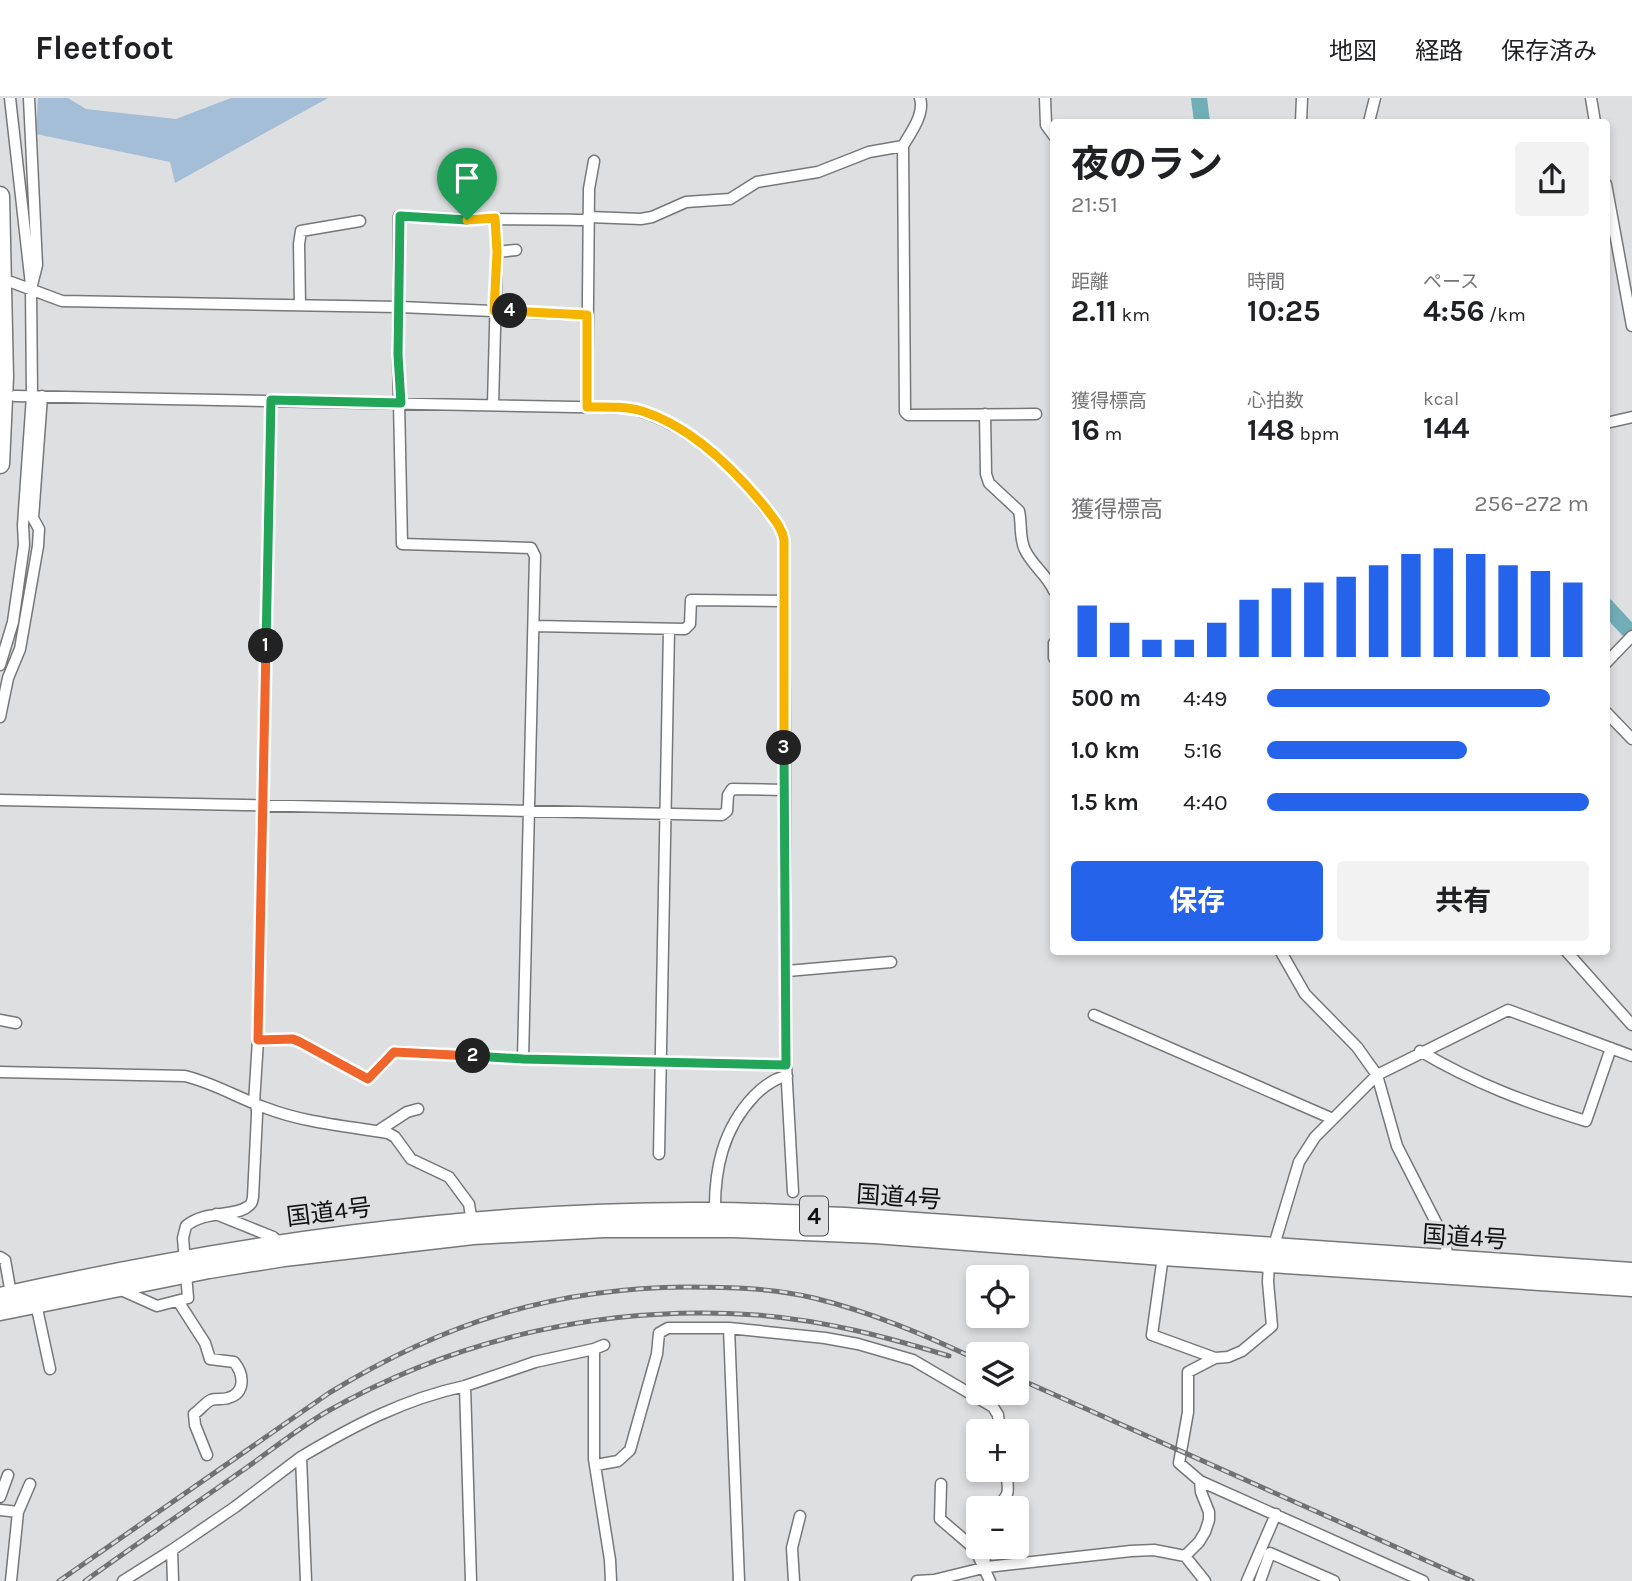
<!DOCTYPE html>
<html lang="ja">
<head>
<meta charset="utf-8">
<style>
  :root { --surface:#fff; --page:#f2f2f2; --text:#202124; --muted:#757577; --line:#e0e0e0; --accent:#2563eb }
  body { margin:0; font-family:Karla,"Noto Sans JP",sans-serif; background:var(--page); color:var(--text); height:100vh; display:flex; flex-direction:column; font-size:26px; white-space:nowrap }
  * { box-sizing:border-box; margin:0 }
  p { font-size:23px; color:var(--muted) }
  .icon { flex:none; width:38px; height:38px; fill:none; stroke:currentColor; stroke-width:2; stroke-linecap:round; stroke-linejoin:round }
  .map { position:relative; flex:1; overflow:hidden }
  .drawer { position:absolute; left:1050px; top:21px; width:560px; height:836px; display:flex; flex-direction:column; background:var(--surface); border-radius:7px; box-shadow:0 4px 10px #0003 }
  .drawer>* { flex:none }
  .buttons { position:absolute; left:966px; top:1167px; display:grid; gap:14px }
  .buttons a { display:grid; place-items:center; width:63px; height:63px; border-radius:7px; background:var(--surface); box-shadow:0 4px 10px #0003; font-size:35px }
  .pin { position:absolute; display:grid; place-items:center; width:60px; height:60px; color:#fff; margin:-72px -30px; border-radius:50% 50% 50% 0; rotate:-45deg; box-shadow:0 0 7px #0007 }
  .pin .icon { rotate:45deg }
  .km { position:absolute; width:35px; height:35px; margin:-18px; border-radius:50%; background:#222; color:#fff; font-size:19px; line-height:35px; text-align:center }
  .round { display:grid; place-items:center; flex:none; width:74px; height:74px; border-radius:7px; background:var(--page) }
  .head { display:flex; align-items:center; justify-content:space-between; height:119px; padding:0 21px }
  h1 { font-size:38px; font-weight:700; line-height:52px }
  .metrics { display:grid; grid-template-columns:repeat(3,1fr); gap:10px; height:119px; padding:7px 21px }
  .metrics div { display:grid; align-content:center }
  .metrics b { font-size:30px; font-weight:700 }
  .metrics small { font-size:19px; font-weight:400 }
  .metrics p { font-size:19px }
  .chart { height:196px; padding:14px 21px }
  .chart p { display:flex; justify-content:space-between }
  .chart svg { width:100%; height:126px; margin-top:7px; stroke:var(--accent); stroke-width:6 }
  .cta { display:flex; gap:14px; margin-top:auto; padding:14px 21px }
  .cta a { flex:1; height:80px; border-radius:7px; background:var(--accent); color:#fff; font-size:28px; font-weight:700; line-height:80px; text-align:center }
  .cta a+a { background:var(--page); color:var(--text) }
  ul { padding:0 21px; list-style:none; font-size:23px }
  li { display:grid; grid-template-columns:112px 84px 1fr; align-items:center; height:52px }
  li i { height:18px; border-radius:9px; background:var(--accent) }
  header { display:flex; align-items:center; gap:42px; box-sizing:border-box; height:98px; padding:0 35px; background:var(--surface); border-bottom:2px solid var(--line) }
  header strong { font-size:33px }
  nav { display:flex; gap:38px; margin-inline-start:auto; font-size:24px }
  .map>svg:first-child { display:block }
  .green { fill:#a3bed6 }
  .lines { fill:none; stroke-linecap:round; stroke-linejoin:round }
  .river { stroke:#72aeb8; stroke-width:16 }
  .street-casing { stroke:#767779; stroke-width:13 }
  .highway-casing { stroke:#767779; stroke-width:21 }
  .street { stroke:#fff; stroke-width:10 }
  .highway { stroke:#fff; stroke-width:18 }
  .rail-casing { stroke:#707172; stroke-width:5 }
  .rail { stroke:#dedfe1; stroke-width:2.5; stroke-dasharray:8; stroke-linecap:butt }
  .split-1-casing { stroke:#fff; stroke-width:14 }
  .split-2-casing { stroke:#fff; stroke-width:14 }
  .split-3-casing { stroke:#fff; stroke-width:14 }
  .split-4-casing { stroke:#fff; stroke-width:14 }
  .split-5-casing { stroke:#fff; stroke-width:14 }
  .split-1 { stroke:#22a559; stroke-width:9 }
  .split-2 { stroke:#f0652b; stroke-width:9 }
  .split-3 { stroke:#22a559; stroke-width:9 }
  .split-4 { stroke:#f5b400; stroke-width:9 }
  .split-5 { stroke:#f5b400; stroke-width:9 }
  .labels { text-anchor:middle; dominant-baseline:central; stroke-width:6; stroke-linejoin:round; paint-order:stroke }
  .shield { fill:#dedfe1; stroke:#4e4f50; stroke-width:2 }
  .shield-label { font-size:23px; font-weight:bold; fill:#111112 }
  .street-label { font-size:24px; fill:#111112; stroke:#dedfe1 }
</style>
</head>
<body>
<header>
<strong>Fleetfoot</strong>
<nav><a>地図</a><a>経路</a><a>保存済み</a></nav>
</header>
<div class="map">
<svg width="1632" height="1483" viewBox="0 0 1632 1483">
  <rect width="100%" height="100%" fill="#dedfe1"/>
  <path class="green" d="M38,0H68L86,11L176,21L231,0H328L175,85L170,64L36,36Z"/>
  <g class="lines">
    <path class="river" d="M1199,0L1202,24
      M1606,508L1632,536"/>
    <g class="street-casing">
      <path id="street" d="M10,0L31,187
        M920,0C925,16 911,34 903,48L905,314L908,317L1036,316
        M1045,0L1046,27L1054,38
        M1591,0L1595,24
        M1301,24L1302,0
        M1369,24L1375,0
        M1606,86L1632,228
        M497,154L516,152
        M11,184L62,203L400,209L587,217
        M300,207L299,146L301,133L360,123
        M15,298L628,310C684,323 731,366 765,410C773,420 782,429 784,442L786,967L793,1094
        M493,307L497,154L495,120
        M587,309L589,91L594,63
        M985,316L986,376L989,385L1019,413C1022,426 1019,440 1025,452C1032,467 1047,477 1054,493
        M1606,325L1632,319
        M534,528L685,531L690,526L691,502L784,503
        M1054,545V560
        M1606,565L1632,538
        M0,567L13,524L24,447L23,427L32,298L31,191L37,167L29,0
        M1606,614L1632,641
        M0,619L8,580L20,551L38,448L39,431L33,420L42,298
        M0,702L722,717L727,713L728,697L732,691L785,692
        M1281,854L1305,896L1357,949L1377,977L1397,1048L1446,1144L1447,1163
        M1567,854L1632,927
        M787,873L891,864
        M1094,917L1333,1021
        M0,922L16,925
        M258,942L293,941L300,944L368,981L394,954H400L523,961L786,967
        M1420,953C1474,985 1527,1005 1586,1023L1611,950
        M523,961L535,458L531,450L402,446L398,257L399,118C461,123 522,120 584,122L589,119L641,121L652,119L686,104L730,101L757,84L818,74L869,54L903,48
        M0,974L185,978C214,985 238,1000 266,1010C305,1025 347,1028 388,1035L395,1039L411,1061L449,1079L469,1106L472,1124
        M378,1033L407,1014L418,1011
        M659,1056L669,531
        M216,1116L273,1139L280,1145
        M715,1116C714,1071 723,1031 754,998C763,989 774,980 787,978
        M1163,1158L1152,1237L1215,1260
        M0,1159L5,1162L11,1196
        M119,1191L157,1208L188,1200L183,1140L186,1128C205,1112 234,1119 247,1109C252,1106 252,1104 253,1099L257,1017V1010L254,1005L258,942L271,302
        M178,1203L205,1245L210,1261L234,1264C244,1276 246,1295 228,1300C223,1302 216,1300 211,1302C206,1304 200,1312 194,1316L195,1327L207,1357
        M36,1206L50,1271
        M729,1230L825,1240L858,1246L913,1262L993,1309L998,1317L1000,1334
        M594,1251V1361L610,1462L611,1483
        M465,1288L535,1264L594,1251L604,1247
        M596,1367L618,1363L630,1352L657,1256L659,1235L668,1230H729L739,1483
        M1200,1383L1423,1483
        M941,1386L940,1421L975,1451L990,1483
        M0,1399L8,1377
        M996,1410C1012,1394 1008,1394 1006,1372
        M0,1412L18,1414
        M1185,1458L1205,1483
        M983,1470L987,1449
        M11,1483L18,1414L30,1386
        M123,1483L172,1452
        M173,1483L172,1452L235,1409L301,1359
        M306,1483L301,1359C353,1328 404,1301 465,1288L471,1483
        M794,1483L792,1450L800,1418
        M917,1483L934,1482L987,1469L1131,1453L1154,1452L1185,1458L1199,1444L1205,1434L1209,1422V1414L1201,1394L1200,1383L1179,1365L1188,1314V1274L1215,1260L1228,1259L1242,1253L1272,1228L1268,1184L1269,1164L1299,1064L1315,1039L1377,977L1508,912L1632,958
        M1247,1483L1276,1416
        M1260,1483L1270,1455L1334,1483"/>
    </g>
    <g class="highway-casing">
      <path id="highway" d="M0,98L4,279L0,366
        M0,1199C234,1147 473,1112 713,1114C757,1114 801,1117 845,1119L1632,1174
        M0,1213L209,1171L284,1159L473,1137L604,1130H733L875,1136L1163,1158L1632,1189"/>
    </g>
    <use href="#street" class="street"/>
    <use href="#highway" class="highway"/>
    <g class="rail-casing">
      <path id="rail" d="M1017,1280L1472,1483
        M59,1483L329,1295C443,1225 553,1190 687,1189C729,1189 773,1190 814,1200C871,1214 925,1237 978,1262
        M85,1483C138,1445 192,1408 246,1370C273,1351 300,1329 328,1313C458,1239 609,1206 757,1217C823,1222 887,1239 949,1258"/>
    </g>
    <use href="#rail" class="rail"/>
  </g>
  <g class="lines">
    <g class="split-1-casing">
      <path id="split-1" d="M266,548L271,302L401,305L398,257L400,118L467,122"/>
    </g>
    <g class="split-2-casing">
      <path id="split-2" d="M266,548L258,942L293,941L300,944L368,981L394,954L473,958"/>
    </g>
    <g class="split-3-casing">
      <path id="split-3" d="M473,958L523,961L786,967L784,650"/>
    </g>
    <g class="split-4-casing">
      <path id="split-4" d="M510,213L587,217V309C605,309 624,308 642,313C690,328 734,371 765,409C773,420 782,429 784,442V650"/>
    </g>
    <g class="split-5-casing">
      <path id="split-5" d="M467,122L495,120L497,154L494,213H510"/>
    </g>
    <use href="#split-1" class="split-1"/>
    <use href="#split-2" class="split-2"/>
    <use href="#split-3" class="split-3"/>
    <use href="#split-4" class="split-4"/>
    <use href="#split-5" class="split-5"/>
  </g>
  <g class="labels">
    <rect class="shield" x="800" y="1098.5" width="28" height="39" rx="5"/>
    <g class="shield-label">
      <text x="814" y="1118">4</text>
    </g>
    <g class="street-label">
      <text transform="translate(899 1099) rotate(4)">国道4号</text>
      <text transform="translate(329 1114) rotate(-7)">国道4号</text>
      <text transform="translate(1465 1139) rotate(4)">国道4号</text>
    </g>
  </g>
</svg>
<div class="buttons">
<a><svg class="icon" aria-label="locate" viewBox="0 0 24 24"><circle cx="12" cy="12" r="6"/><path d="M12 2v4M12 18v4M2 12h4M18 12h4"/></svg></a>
<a><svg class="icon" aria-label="layers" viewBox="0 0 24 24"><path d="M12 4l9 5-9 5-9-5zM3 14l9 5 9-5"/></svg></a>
<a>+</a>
<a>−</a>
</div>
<div class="pin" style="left:467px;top:122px;background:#1e9e55"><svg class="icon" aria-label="arrive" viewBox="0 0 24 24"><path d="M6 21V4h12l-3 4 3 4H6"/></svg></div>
<b class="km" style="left:266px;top:548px">1</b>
<b class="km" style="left:473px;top:958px">2</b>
<b class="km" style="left:784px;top:650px">3</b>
<b class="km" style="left:510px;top:213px">4</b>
<section class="drawer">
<div class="head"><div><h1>夜のラン</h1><p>21:51</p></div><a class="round"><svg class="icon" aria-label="share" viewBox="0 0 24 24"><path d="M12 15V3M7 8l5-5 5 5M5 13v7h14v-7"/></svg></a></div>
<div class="metrics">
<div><p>距離</p><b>2.11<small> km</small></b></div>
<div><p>時間</p><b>10:25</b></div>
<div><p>ペース</p><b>4:56<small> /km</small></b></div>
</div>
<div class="metrics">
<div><p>獲得標高</p><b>16<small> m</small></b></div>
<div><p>心拍数</p><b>148<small> bpm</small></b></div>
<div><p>kcal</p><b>144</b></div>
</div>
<div class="chart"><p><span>獲得標高</span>256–272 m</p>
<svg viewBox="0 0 160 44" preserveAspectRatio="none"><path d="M5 44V26M15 44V32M25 44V38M35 44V38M45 44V32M55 44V24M65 44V20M75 44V18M85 44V16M95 44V12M105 44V8M115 44V6M125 44V8M135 44V12M145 44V14M155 44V18"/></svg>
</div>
<ul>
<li><b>500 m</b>4:49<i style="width:88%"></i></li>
<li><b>1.0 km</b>5:16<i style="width:62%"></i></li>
<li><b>1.5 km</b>4:40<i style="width:100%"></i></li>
</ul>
<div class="cta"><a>保存</a><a>共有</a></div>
</section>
</div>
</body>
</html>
